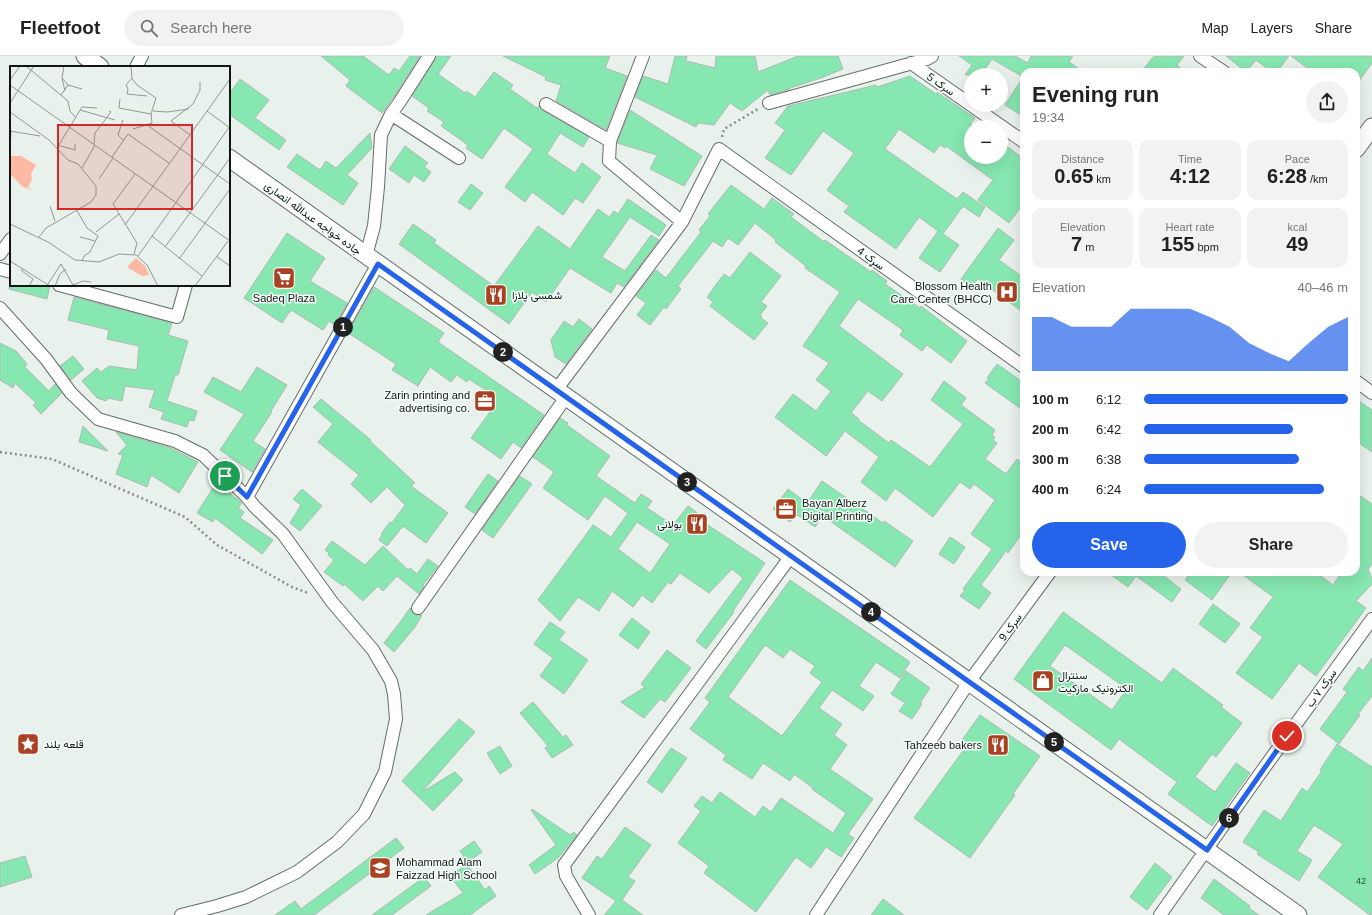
<!DOCTYPE html>
<html lang="en">
<head>
<meta charset="utf-8">
<style>
  :root { --surface:#fff; --page:#f2f2f2; --text:#222; --muted:#767676; --line:#e0e0e0; --accent:#2563eb }
  body { margin:0; font-family:Helvetica,Vazirmatn,sans-serif; background:var(--page); color:var(--text); height:100vh; display:flex; flex-direction:column; font-size:15px; white-space:nowrap }
  * { box-sizing:border-box; margin:0 }
  p { font-size:13px; color:var(--muted) }
  .icon { flex:none; width:22px; height:22px; fill:none; stroke:currentColor; stroke-width:2; stroke-linecap:round; stroke-linejoin:round }
  .map { position:relative; flex:1; overflow:hidden }
  .panel { position:absolute; left:1020px; top:12px; width:340px; height:508px; display:flex; flex-direction:column; background:var(--surface); border-radius:12px; box-shadow:0 4px 16px #0002 }
  .panel>* { flex:none }
  .fabs { position:absolute; left:964px; top:12px; display:grid; gap:8px }
  .fabs a { display:grid; place-items:center; width:44px; height:44px; border-radius:50%; background:var(--surface); box-shadow:0 4px 16px #0002; font-size:20px }
  .pin { position:absolute; display:grid; place-items:center; width:34px; height:34px; color:#fff; margin:-17px; border:2px solid #fff; border-radius:50%; box-shadow:0 1px 4px #0007 }
  .km { position:absolute; width:20px; height:20px; margin:-10px; border-radius:50%; background:#222; color:#fff; font-size:11px; line-height:20px; text-align:center }
  .round { display:grid; place-items:center; flex:none; width:42px; height:42px; border-radius:21px; background:var(--page) }
  .headline { display:flex; align-items:center; justify-content:space-between; height:68px; padding:0 12px }
  h1 { font-size:22px; font-weight:600; line-height:30px }
  .figures { display:grid; grid-template-columns:repeat(3,1fr); gap:6px; height:68px; padding:4px 12px }
  .figures div { display:grid; align-content:center; border-radius:10px; background:var(--page); text-align:center }
  .figures b { font-size:20px; font-weight:600 }
  .figures small { font-size:11px; font-weight:400 }
  .figures p { font-size:11px }
  .chart { height:112px; padding:8px 12px }
  .chart p { display:flex; justify-content:space-between }
  .chart svg { width:100%; height:72px; margin-top:4px; fill:var(--accent); opacity:.7 }
  .cta { display:flex; gap:8px; margin-top:auto; padding:8px 12px }
  .cta a { flex:1; height:46px; border-radius:24px; background:var(--accent); color:#fff; font-size:16px; font-weight:600; line-height:46px; text-align:center }
  .cta a+a { background:var(--page); color:var(--text) }
  ul { padding:0 12px; list-style:none; font-size:13px }
  li { display:grid; grid-template-columns:64px 48px 1fr; align-items:center; height:30px }
  li i { height:10px; border-radius:5px; background:var(--accent) }
  header { display:flex; align-items:center; gap:24px; box-sizing:border-box; height:56px; padding:0 20px; background:var(--surface); border-bottom:1px solid var(--line) }
  header strong { font-size:19px }
  nav { display:flex; gap:22px; margin-inline-start:auto; font-size:14px }
  .search { width:280px; height:36px; background:var(--page); display:flex; align-items:center; gap:10px; box-sizing:border-box; padding:0 14px; border-radius:22px; color:var(--muted); font-size:15px }
  .map>svg:first-child { display:block }
  .building { fill:#86e7b0; stroke:#b0b9b3; fill-rule:evenodd }
  .lines { fill:none; stroke-linecap:round; stroke-linejoin:round }
  .street-casing { stroke:#656d67; stroke-width:14 }
  .secondary-casing { stroke:#656d67; stroke-width:19 }
  .path { stroke:#888e8a; stroke-width:2.5; stroke-dasharray:2 3; stroke-linecap:butt }
  .street { stroke:#fff; stroke-width:12 }
  .secondary { stroke:#fff; stroke-width:17 }
  .route-casing { stroke:#fff; stroke-width:8 }
  .route { stroke:#2563eb; stroke-width:5 }
  .labels { text-anchor:middle; dominant-baseline:central; stroke-width:3; stroke-linejoin:round; paint-order:stroke }
  .number-label { font-size:9px; fill:#2f4a3a }
  .street-label { font-size:11px; fill:#121513; stroke:#f5fff9 }
  .poi-label { font-size:11px; fill:#121513; stroke:#f5fff9; text-anchor:start }
  .inset-road { fill:none; stroke:#929995; stroke-width:1 }
  .view { fill:#d62828; fill-opacity:0.15; stroke:#d62828; stroke-width:2 }
  .inset-edge { fill:none; stroke:#121513; stroke-width:2 }
</style>
</head>
<body>
<header>
<strong>Fleetfoot</strong>
<div class="search"><svg class="icon" aria-label="search" viewBox="0 0 24 24"><circle cx="10" cy="10" r="6"/><path d="M15 15l6 6"/></svg>Search here</div>
<nav><a>Map</a><a>Layers</a><a>Share</a></nav>
</header>
<div class="map">
<svg width="1372" height="859" viewBox="0 0 1372 859">
  <rect width="100%" height="100%" fill="#e8f1eb"/>
  <path class="building" d="M321,0H363L389,19L394,12L399,15L410,0H420L395,39L382,57L346,30L350,24Z
    M436,0H451L438,18L465,37L466,35L475,41L494,16L513,29L510,33L537,52L539,50L542,54L589,81L583,91L560,77L547,98L575,117L582,107L601,121L583,147L575,142L563,159L532,136L525,146L505,131L533,93L504,72L482,103L466,92L468,89L441,70L444,66L427,55L429,52L412,40L435,4Z
    M503,0H610L605,12L627,20L606,74L556,45L561,29L545,24L546,21Z
    M675,0H687L686,5L715,12L716,0H755L758,16L798,0H838L843,13L821,22L790,32V33L770,39L768,34L742,55L730,47L714,69L698,67L696,71L635,41L643,20L668,28Z
    M959,0H1015L1028,7L1031,0H1073L1069,6L1084,16H1024V61L1005,49L1023,21L992,3L981,19H965L972,9Z
    M1154,0H1184L1177,9L1185,16H1141Z
    M1226,0H1289L1277,16H1272L1256,4L1246,16Z
    M1291,0H1372V7L1356,29V16H1313Z
    M910,20L936,38L937,36L975,62L971,67V101H1001V86L1024,103V147L1009,167L978,144L993,124L946,90L945,92L940,89L934,97L899,73L885,93L957,143L963,136L985,151L979,161L963,150L943,178L959,189L940,216L919,202L938,175L919,161L896,193L844,156L849,150L827,134L854,97L823,75L791,119L765,102L785,74L775,67L788,50L876,29L877,31Z
    M240,23L269,44L255,62L286,84L279,94L229,58V38Z
    M630,54L702,100L684,130L650,113L657,99L617,87Z
    M370,77L372,92L347,119L358,127L343,149L287,111L297,98L320,114L326,105L336,112Z
    M405,90L428,107L424,111L431,116L424,126L414,119L409,127L389,113Z
    M471,128L483,137L470,154L458,146Z
    M731,129L764,153L772,142L794,158L791,161L823,185L825,184L871,216L872,214L887,225L885,228L920,252L921,250L967,285L951,307L927,289L922,295L900,279L903,274L858,243L839,270L903,318L882,345L868,335L851,357L859,363L858,364L889,387L891,384L930,411L963,368L931,344L944,325L966,342L961,349L995,374L992,379L995,381L993,384L997,387L985,403L1006,418L1017,403L1024,408V475L1008,497L1006,495L981,529L991,537L979,553L960,540L965,534L963,533L992,493L971,478L995,444L974,428L970,433L960,426L933,461L895,432L886,445L861,426L879,401L845,375L826,400L775,361L793,338L816,355L831,335L816,324L829,307L803,290L840,236L805,212L806,210L775,186L776,184L755,167L738,189L728,182L722,191L713,185L678,230L681,233L666,253L664,251L650,269L637,259L646,247L636,240L656,214L666,222L701,176L699,174L710,160L708,158Z
    M628,143L666,169L659,180L630,161L602,201L625,215L651,179L659,184L624,231L617,227L611,237L570,212L546,246L532,236L509,268L399,188L413,168L436,184L434,187L494,230L538,170L570,193L598,153L609,161L614,155L618,158Z
    M998,172L1014,184L999,204L1024,222V257L978,223L971,231L961,223Z
    M287,177L325,202L310,225L347,247L335,269L329,265L323,274L291,254L282,267L244,242Z
    M750,196L781,220L761,246L767,250L760,259L762,261L761,262L768,267L754,284L710,250L713,246L707,241L724,218L730,222Z
    M10,229H50L47,243L9,233Z
    M374,231L444,277L438,286L544,359L521,392L513,386L501,403L471,382L492,353L483,347L490,337L469,323L467,326L457,319L451,326L430,311L418,330L392,314L396,308L348,277Z
    M74,241L172,267L168,279L188,285L178,319H175L167,345L197,355L194,365L189,364L187,371L161,363L164,356L149,351L155,334L125,330L122,345L108,342L106,345L97,342L82,325L97,312L101,316L109,310L137,314L139,290L107,283L109,274L68,264Z
    M579,263L592,273L566,308L555,301L551,284L564,265L573,271Z
    M0,287L16,295L27,308L25,311L49,335L55,328L62,337L41,358L33,349L36,347L15,327L13,332L0,324Z
    M73,300L84,313L71,324L60,310Z
    M997,308L1024,327V355L985,327L989,323L987,322Z
    M257,311L287,329L271,355L272,356L253,385L265,393L252,416L220,394L244,358L204,336L213,321L241,336Z
    M321,343L371,384L370,385L415,427L411,430L448,457L426,487L403,470L387,490L379,484L382,479L381,478L390,466L392,467L405,449L387,431L371,447L351,428L359,419L318,386L333,368L313,351Z
    M1356,343L1372,354V396L1356,385Z
    M560,362L568,367L567,369L610,400L596,420L635,447L641,438L652,445L647,452L673,469L688,450L704,462L702,465L765,507L733,555L734,556L706,593L696,585L743,522L732,513L709,537L680,517L671,528L668,526L652,547L642,539L633,551L612,535L599,555L578,541L560,565L538,544L593,469L611,481L628,457L605,440L588,464L543,432L554,416L533,401ZM637,466L670,488L650,517L618,493Z
    M83,370L108,395L79,386Z
    M116,376L171,392L198,406L179,437L151,419L147,431L116,418L123,399L118,398L127,389Z
    M488,418L498,425L475,458L465,451Z
    M520,420L532,428L493,482L482,474Z
    M218,424L227,432L226,434L242,447L238,452L244,456L240,462L273,484L262,498L215,462L213,466L197,457Z
    M822,425L883,467L884,465L913,485L895,511L823,460L815,471L796,458L790,466L773,453L788,433L807,447Z
    M302,433L322,450L300,475L290,467L301,449L293,443Z
    M1356,437L1372,448V508L1368,513L1372,523V528L1356,545L1366,552L1316,620L1299,607L1272,643L1236,617L1263,581L1250,572L1273,541L1239,516H1316L1333,529L1342,516H1356Z
    M950,481L965,491L954,508L939,498Z
    M332,485L365,509L383,490L408,514L410,512L417,518L428,503L438,510L423,529L424,530L419,538L397,520L383,535L378,530L363,545L344,528L343,530L324,516L334,504L328,499L329,497L325,494Z
    M1107,516H1159L1181,533L1172,546L1136,520L1128,531Z
    M1191,516H1232L1212,544L1185,524Z
    M790,524L910,606L900,622L876,606L859,630L874,640L863,655L832,634L819,652L842,668L834,679L847,689L830,713L873,743L848,778L854,782L841,801L826,791L811,812L796,801L756,856L704,817L709,810L678,787L701,755L694,750L702,740L712,747L720,736L755,761L763,750L771,756L781,742L833,777L846,757L812,733L813,732L794,718L790,725L763,707L752,723L723,704L726,699L690,673L710,646L705,642ZM765,589L783,602L790,593L815,610L810,617L822,626L782,680L728,641Z
    M1213,548L1240,568L1225,587L1199,568Z
    M410,552L414,558L418,559H422L415,571L394,596L384,587L401,565Z
    M1063,556L1162,627L1173,612L1223,649L1221,651L1242,667L1216,701L1212,698L1195,721L1215,736L1236,707L1250,717L1212,770L1168,738L1177,726L1119,683L1111,694L1014,623ZM1065,589L1127,633L1112,654L1050,610Z
    M632,562L650,576L638,593L619,579Z
    M550,566L565,576L559,584L588,604L564,638L540,620L553,602L534,588Z
    M667,594L691,612L665,646L660,643L644,662L621,646L645,631L641,628Z
    M1372,602V640L1358,658L1360,659L1339,688L1320,673L1347,636L1343,633L1359,611L1363,615Z
    M906,615L930,632L920,647L922,648L912,663L899,655L905,647L891,638Z
    M533,646L563,681L566,679L573,689L552,702L545,692L548,690L520,657Z
    M980,659L1040,700L1013,738L1015,739L970,802L914,762L968,688L962,684Z
    M459,663L475,676L422,736L455,716L463,724L433,755L402,725Z
    M1337,688L1372,711V859H1370L1318,821L1343,788L1314,769L1297,795L1312,804L1299,825L1257,798L1259,796L1243,786L1264,754L1281,765L1302,732L1307,736L1322,715L1320,714Z
    M500,690L512,710L500,718L487,697Z
    M671,692L687,702L662,737L647,726Z
    M532,753L570,779L574,776L577,779L558,802L535,818L529,809L556,789L531,754Z
    M625,771L651,789L628,821L635,825L622,844L643,859H604L616,845L582,822L597,800L602,803Z
    M396,782L404,792L314,859H275L295,845L301,853Z
    M474,785L482,796L468,806L460,795Z
    M25,800L32,821L0,831V807Z
    M1155,807L1172,821L1147,854L1130,841Z
    M467,808L485,834L489,830L496,840L470,859H426L463,837L450,820Z
    M424,821L431,830L392,859H372Z
    M1214,823L1250,850L1249,852L1259,859H1224L1201,842Z
    M883,843L904,859H871Z"/>
  <g class="lines">
    <g class="street-casing">
      <path id="street" d="M643,0L610,85L609,105L682,166
        M1200,0L1224,16
        M911,7L971,49
        M136,11L142,0
        M769,47L927,3L932,0
        M546,48L610,85
        M971,49L1024,86
        M391,58L459,102
        M0,198L11,183
        M366,200L374,170L378,131L381,79L391,58L399,47L429,0
        M0,213L11,216
        M59,229L177,261L186,229
        M0,252L46,303L71,337L98,363L175,385L203,399L247,441L254,450L283,478L332,546L373,594L391,625L394,638L396,663L385,716L364,758L337,786L297,816L246,841L217,850L181,859
        M1356,325L1372,337
        M556,334L682,166L719,93L1024,311
        M247,441L378,208
        M418,552L566,341
        M589,859L566,820L564,809L791,500
        M816,859L969,626L1050,516
        M1160,859L1259,719L1372,563"/>
    </g>
    <g class="secondary-casing">
      <path id="secondary" d="M85,0L100,11
        M1356,93L1372,71
        M229,102L1298,859"/>
    </g>
    <path class="path" d="M722,81L724,73L758,53
      M0,396L52,403L185,461L217,489L292,531L308,537"/>
    <use href="#street" class="street"/>
    <use href="#secondary" class="secondary"/>
  </g>
  <g class="lines">
    <g class="route-casing">
      <path id="route" d="M225,420L247,441L378,208L1207,794L1287,680"/>
    </g>
    <use href="#route" class="route"/>
  </g>
  <defs>
    <g id="supermarket-square" transform="scale(1.15)"><rect x="-9" y="-9" width="18" height="18" rx="4" fill="#a94122" stroke="#f5fff9"/><path d="M-6-5.5h2.5l.6 2H6L4.5 2H-2.5L-4.4-4H-6ZM-1.5 3.2a1.3 1.3 0 1 0 .1 0ZM3 3.2a1.3 1.3 0 1 0 .1 0Z" fill="#fff"/></g>
    <g id="hospital-square" transform="scale(1.15)"><rect x="-9" y="-9" width="18" height="18" rx="4" fill="#a94122" stroke="#f5fff9"/><path d="M-5-5h3v3.5h4V-5h3V5h-3V1.5h-4V5h-3Z" fill="#fff"/></g>
    <g id="restaurant-square" transform="scale(1.15)"><rect x="-9" y="-9" width="18" height="18" rx="4" fill="#a94122" stroke="#f5fff9"/><path d="M-5-6h1v4h1v-4h1v4h1v-4h1v5L-1.5 .5V6h-2V.5L-5-1ZM5-6V6H3V1.5H1.5Q1.5-4 5-6Z" fill="#fff"/></g>
    <g id="office-square" transform="scale(1.15)"><rect x="-9" y="-9" width="18" height="18" rx="4" fill="#a94122" stroke="#f5fff9"/><path d="M-6-3h4V-5.5h4V-3h4V5H-6ZM-1-4.5V-3h2v-1.5ZM-6 0V1H6V0Z" fill="#fff"/></g>
    <g id="shop-square" transform="scale(1.15)"><rect x="-9" y="-9" width="18" height="18" rx="4" fill="#a94122" stroke="#f5fff9"/><path d="M-5-2.5h2.3a2.7 3.5 0 0 1 5.4 0H5L5.5 6h-11ZM-1.5-2.5h3a1.5 2.3 0 0 0-3 0Z" fill="#fff"/></g>
    <g id="sight-square" transform="scale(1.15)"><rect x="-9" y="-9" width="18" height="18" rx="4" fill="#a94122" stroke="#f5fff9"/><path d="M0-6L1.8-2.2L6-1.7L2.9 1.2L3.7 5.4L0 3.3L-3.7 5.4L-2.9 1.2L-6-1.7L-1.8-2.2Z" fill="#fff"/></g>
    <g id="school-square" transform="scale(1.15)"><rect x="-9" y="-9" width="18" height="18" rx="4" fill="#a94122" stroke="#f5fff9"/><path d="M0-5L7-2L0 1L-7-2ZM-4 1L0 2.5L4 1V4Q0 6-4 4Z" fill="#fff"/></g>
  </defs>
  <g fill-rule="evenodd">
    <use href="#supermarket-square" x="284" y="222"/>
    <use href="#hospital-square" x="1007" y="236"/>
    <use href="#restaurant-square" x="496" y="239"/>
    <use href="#office-square" x="485" y="345"/>
    <use href="#office-square" x="786" y="453"/>
    <use href="#restaurant-square" x="697" y="468"/>
    <use href="#shop-square" x="1043" y="625"/>
    <use href="#sight-square" x="28" y="688"/>
    <use href="#restaurant-square" x="998" y="689"/>
    <use href="#school-square" x="380" y="812"/>
  </g>
  <g class="labels">
    <g class="number-label">
      <text x="1361" y="825">42</text>
    </g>
    <g class="street-label">
      <text transform="translate(941 28) rotate(35)">سرک 5</text>
      <text transform="translate(313 162) rotate(36)">جاده خواجه عبدالله انصاری</text>
      <text transform="translate(871 202) rotate(36)">سړک 4</text>
      <text transform="translate(1010 571) rotate(-54)">سرک 9</text>
      <text transform="translate(1321 632) rotate(-54)">سرک ۷ ب</text>
    </g>
    <g class="poi-label">
      <text x="992" y="230" text-anchor="end">Blossom Health<tspan x="992" dy="13">Care Center (BHCC)</tspan></text>
      <text x="512" y="239">شمسی پلازا</text>
      <text x="284" y="242" text-anchor="middle">Sadeq Plaza</text>
      <text x="470" y="339" text-anchor="end">Zarin printing and<tspan x="470" dy="13">advertising co.</tspan></text>
      <text x="802" y="447">Bayan Alberz<tspan x="802" dy="13">Digital Printing</tspan></text>
      <text x="682" y="468" text-anchor="end">بولانی</text>
      <text x="1058" y="619">سنترال<tspan x="1058" dy="13">الکترونیک مارکیت</tspan></text>
      <text x="44" y="688">قلعه بلند</text>
      <text x="982" y="689" text-anchor="end">Tahzeeb bakers</text>
      <text x="396" y="806">Mohammad Alam<tspan x="396" dy="13">Faizzad High School</tspan></text>
    </g>
  </g>
  <g transform="translate(10 10)">
    <rect width="220" height="220" fill="#e8f1eb"/>
    <path d="M0,90H11L26,99L21,108L22,114L18,121L23,124L13,121L0,108ZM126,192L135,200L139,209L132,210L117,201Z" fill="#feb8a3"/>
    <path class="inset-road" d="M16,0L58,35L60,45L66,52M54,0L52,12L55,25M121,0L122,13L127,19L146,32L141,48L142,57L123,63M52,12L58,19L72,23M122,12L116,19L118,23L117,28L137,30M0,14L10,0M0,19L220,175M51,29L58,19M110,33L109,42L141,48M0,37L24,0M70,44L105,54M143,45L157,46L179,43M197,45L220,62M0,46L39,74L58,94L68,98L86,120V129L81,136L36,162L29,171M113,54L108,69L114,75M137,59L220,118M0,65L30,70M180,69L161,55L183,38L190,24V16M84,78L85,67L101,46L99,45M47,79L65,84V78M0,81L1,65M47,82L72,41L87,42M167,87L220,13M102,91L118,68L159,97M72,102L85,79M89,113L103,92M40,140L45,155M66,143L77,162L88,170L80,186L74,190L72,195M0,158L38,176L65,194L89,196L109,188L126,189L137,199L148,220M115,159L167,87M86,166L109,148M142,170L192,210M70,171L85,175M155,181L220,92M124,188L127,177L103,138L125,108M128,190L220,60M206,190L220,200M169,193L220,123M0,195L40,220M12,203V205L23,213L19,220M38,218L51,198L63,219L73,215L81,216M45,220L50,208L56,203M185,220L218,175"/>
    <path class="view" d="M48,59H182V143H48Z"/>
    <rect width="220" height="220" class="inset-edge"/>
  </g>
</svg>
<div class="fabs">
<a>+</a>
<a>−</a>
</div>
<div class="pin" style="left:225px;top:420px;background:#1e9e55"><svg class="icon" aria-label="arrive" viewBox="0 0 24 24"><path d="M6 21V4h12l-3 4 3 4H6"/></svg></div>
<div class="pin" style="left:1287px;top:680px;background:#d93025"><svg class="icon" aria-label="check" viewBox="0 0 24 24"><path d="M5 12l5 5 9-10"/></svg></div>
<b class="km" style="left:343px;top:271px">1</b>
<b class="km" style="left:503px;top:296px">2</b>
<b class="km" style="left:687px;top:426px">3</b>
<b class="km" style="left:871px;top:556px">4</b>
<b class="km" style="left:1054px;top:686px">5</b>
<b class="km" style="left:1229px;top:762px">6</b>
<section class="panel">
<div class="headline"><div><h1>Evening run</h1><p>19:34</p></div><a class="round"><svg class="icon" aria-label="share" viewBox="0 0 24 24"><path d="M12 15V3M7 8l5-5 5 5M5 13v7h14v-7"/></svg></a></div>
<div class="figures">
<div><p>Distance</p><b>0.65<small> km</small></b></div>
<div><p>Time</p><b>4:12</b></div>
<div><p>Pace</p><b>6:28<small> /km</small></b></div>
</div>
<div class="figures">
<div><p>Elevation</p><b>7<small> m</small></b></div>
<div><p>Heart rate</p><b>155<small> bpm</small></b></div>
<div><p>kcal</p><b>49</b></div>
</div>
<div class="chart"><p><span>Elevation</span>40–46 m</p>
<svg viewBox="0 0 160 44" preserveAspectRatio="none"><path d="M0 44V11L10 11L20 17L30 17L40 17L50 6L60 6L70 6L80 6L90 11L100 17L110 27L120 33L130 38L140 27L150 17L160 11V44z"/></svg>
</div>
<ul>
<li><b>100 m</b>6:12<i style="width:100%"></i></li>
<li><b>200 m</b>6:42<i style="width:73%"></i></li>
<li><b>300 m</b>6:38<i style="width:76%"></i></li>
<li><b>400 m</b>6:24<i style="width:88%"></i></li>
</ul>
<div class="cta"><a>Save</a><a>Share</a></div>
</section>
</div>
</body>
</html>
